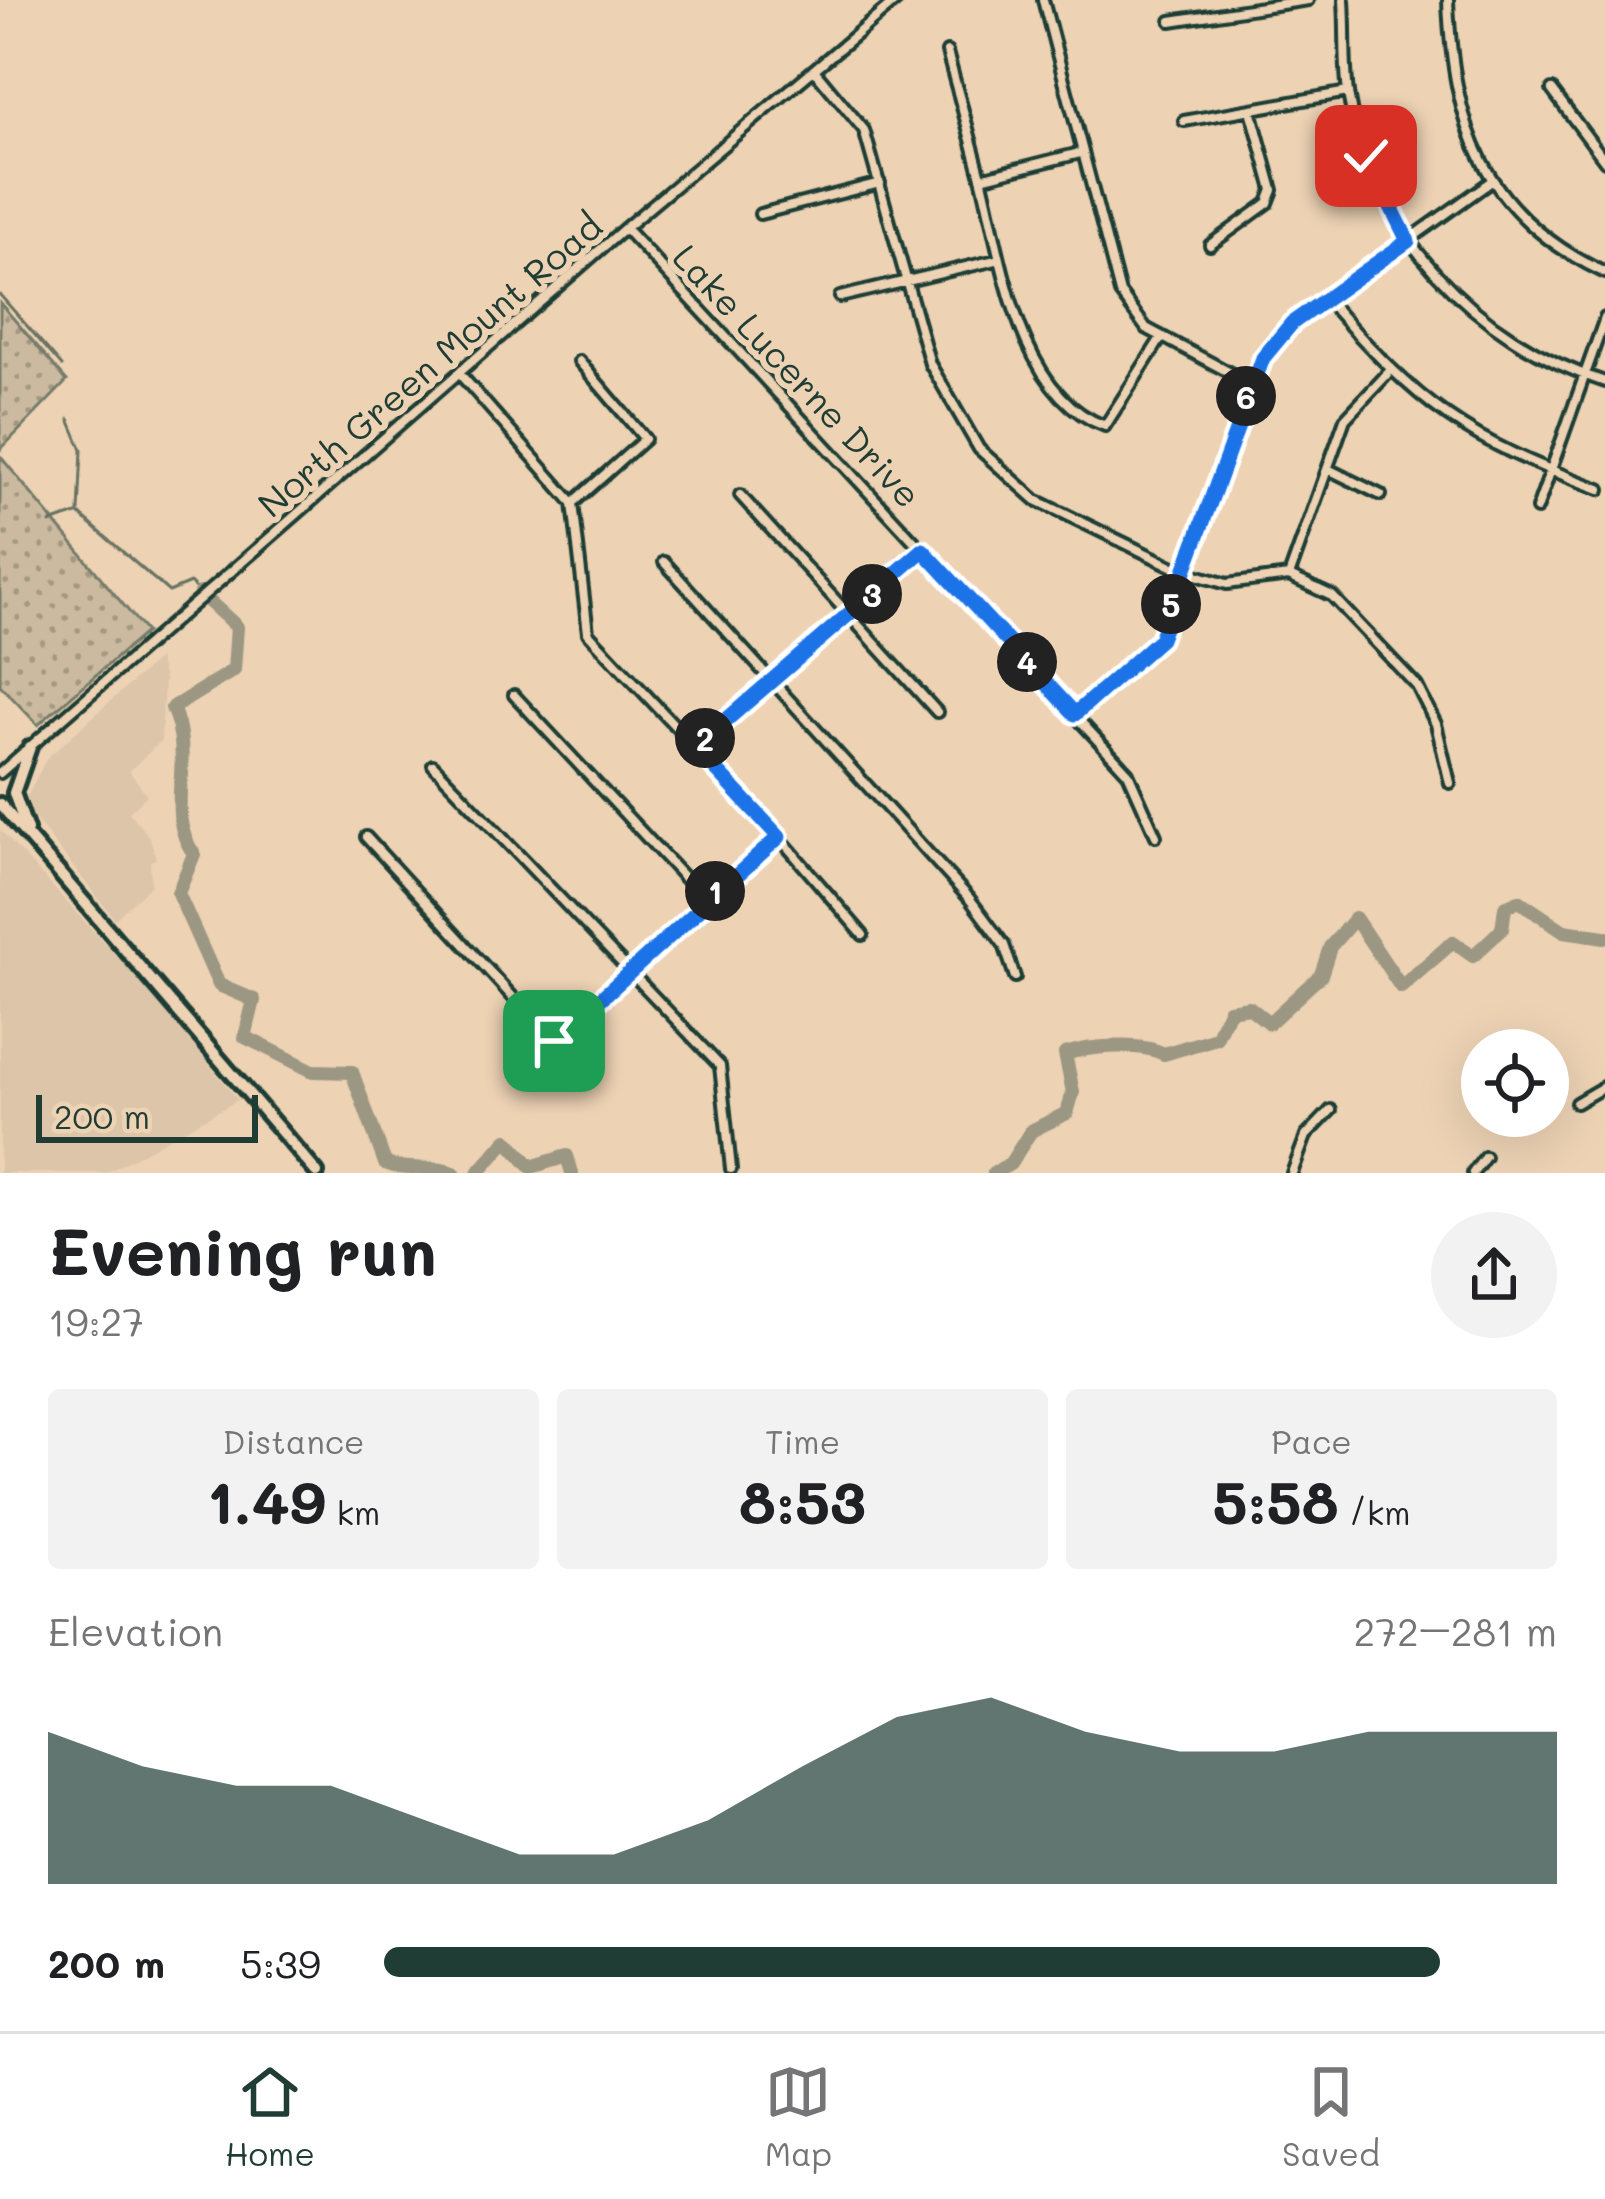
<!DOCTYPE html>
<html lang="en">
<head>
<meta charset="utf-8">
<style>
  :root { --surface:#fff; --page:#f2f2f2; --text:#202124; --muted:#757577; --line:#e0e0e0; --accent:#1f3d34 }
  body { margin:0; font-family:Mali,sans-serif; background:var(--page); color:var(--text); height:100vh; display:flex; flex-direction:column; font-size:45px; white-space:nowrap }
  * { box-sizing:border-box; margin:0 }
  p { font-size:39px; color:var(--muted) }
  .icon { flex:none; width:66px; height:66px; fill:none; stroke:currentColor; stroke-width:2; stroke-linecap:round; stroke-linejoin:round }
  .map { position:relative; height:1173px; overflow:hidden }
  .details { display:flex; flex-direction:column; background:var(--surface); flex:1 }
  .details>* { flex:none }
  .controls { position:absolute; left:1461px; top:1029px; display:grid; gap:24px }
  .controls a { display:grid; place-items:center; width:108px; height:108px; border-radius:50%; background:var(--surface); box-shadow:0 12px 48px #0002; font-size:60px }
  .scale { position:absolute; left:36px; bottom:30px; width:222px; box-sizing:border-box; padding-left:12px; border:6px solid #1f3d34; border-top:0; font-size:33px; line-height:42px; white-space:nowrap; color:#1f3d34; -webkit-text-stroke:9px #edd2b4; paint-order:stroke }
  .pin { position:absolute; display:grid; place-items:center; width:102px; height:102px; color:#fff; margin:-51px; border-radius:24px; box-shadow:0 6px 18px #0006 }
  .km { position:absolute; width:60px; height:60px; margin:-30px; border-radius:50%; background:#222; color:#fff; font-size:33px; line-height:60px; text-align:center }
  .round { display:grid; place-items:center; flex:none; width:126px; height:126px; border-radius:63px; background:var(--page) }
  .overview { display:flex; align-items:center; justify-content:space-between; height:204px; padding:0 48px }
  h1 { font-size:66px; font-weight:800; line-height:90px }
  .figures { display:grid; grid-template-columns:repeat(3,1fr); gap:18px; height:204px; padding:12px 48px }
  .figures div { display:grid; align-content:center; border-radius:12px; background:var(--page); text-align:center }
  .figures b { font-size:60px; font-weight:800 }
  .figures small { font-size:33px; font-weight:400 }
  .figures p { font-size:33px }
  .chart { height:336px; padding:24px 48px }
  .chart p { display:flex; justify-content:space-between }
  .chart svg { width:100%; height:216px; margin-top:12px; fill:var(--accent); opacity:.7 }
  ul { padding:0 48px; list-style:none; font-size:39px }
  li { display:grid; grid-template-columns:192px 144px 1fr; align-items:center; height:90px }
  li i { height:30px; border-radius:15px; background:var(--accent) }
  .dock { display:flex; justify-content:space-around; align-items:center; height:168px; border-top:3px solid var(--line); background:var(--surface); font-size:33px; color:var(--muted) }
  .dock a { display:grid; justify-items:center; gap:6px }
  .dock .on { color:var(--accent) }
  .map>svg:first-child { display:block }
  .built { fill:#dcc5a9 }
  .grass { fill:url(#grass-dots); stroke:#757c6a; stroke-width:3 }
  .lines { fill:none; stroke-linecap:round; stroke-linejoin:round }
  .stream { stroke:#697363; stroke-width:3 }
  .river { stroke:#9b9782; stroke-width:14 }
  .minor-casing { stroke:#1f3d34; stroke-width:16 }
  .major-casing { stroke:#1f3d34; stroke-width:20 }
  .minor { stroke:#edd2b4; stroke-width:8 }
  .major { stroke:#edd2b4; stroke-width:10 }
  .route-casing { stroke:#fff; stroke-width:24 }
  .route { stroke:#1a73e8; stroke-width:15 }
  .labels { text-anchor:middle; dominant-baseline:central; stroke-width:12; stroke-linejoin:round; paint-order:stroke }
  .street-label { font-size:36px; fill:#1f3d34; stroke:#edd2b4 }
</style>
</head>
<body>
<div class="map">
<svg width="1605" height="1173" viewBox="0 0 1605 1173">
  <defs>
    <pattern id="grass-dots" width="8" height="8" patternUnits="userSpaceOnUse" patternTransform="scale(3)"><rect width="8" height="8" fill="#cbba9f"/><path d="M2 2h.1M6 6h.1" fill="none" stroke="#a49882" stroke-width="1.8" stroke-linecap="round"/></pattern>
  </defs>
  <rect width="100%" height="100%" fill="#edd2b4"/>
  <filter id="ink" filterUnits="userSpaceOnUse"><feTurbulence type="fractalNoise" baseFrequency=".00833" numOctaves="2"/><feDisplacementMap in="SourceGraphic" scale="24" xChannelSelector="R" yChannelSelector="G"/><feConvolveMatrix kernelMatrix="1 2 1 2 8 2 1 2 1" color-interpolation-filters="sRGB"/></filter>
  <g filter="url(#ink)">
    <path class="built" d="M158,659L164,680L161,741L129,771L147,795L129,812L150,838L156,859L150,861L151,885L115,919L23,804L47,758Z
      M0,830L156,999L238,1100L106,1173H0Z"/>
    <path class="grass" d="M0,303L67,381L0,450Z
      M0,456L146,632L38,725L0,685Z"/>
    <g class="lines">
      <path class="stream" d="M0,295L62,366
        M69,419L82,450L79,512
        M79,514L169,592L190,583L200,593
        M50,523L77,514"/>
      <path class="river" d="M200,593L237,627L234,670L172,708C197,762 162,809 194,854L178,893L219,985L254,1000L245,1037L313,1071L352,1072L385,1163C409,1173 429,1164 454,1173
        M478,1173L507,1140L531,1167L567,1156L572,1173
        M994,1173L1010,1164L1031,1131L1067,1113L1073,1092L1065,1054C1090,1046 1142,1042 1164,1054L1216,1038L1229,1010L1249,1007L1269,1023L1321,975L1330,947L1355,918L1401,987L1453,942L1473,956L1502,929L1505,907L1519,901L1564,931L1605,937"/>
      <g class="minor-casing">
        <path id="minor" d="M1043,0L1120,293L1146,328L1251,384
          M1344,0C1346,30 1344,63 1348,93C1371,231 1474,340 1605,382
          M1448,0C1453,127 1483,215 1605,273
          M1171,21L1308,0
          M947,52C958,93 970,135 981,177C1001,255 1017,395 1105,426L1161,338
          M815,71L864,130L930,364L979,449L1036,500L1182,571L1227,584L1289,576L1332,596L1417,686L1436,724L1450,783
          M1552,90L1605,161
          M1184,121L1348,92
          M981,178L1080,153
          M760,214L880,183
          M625,228L1128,773L1156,836
          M1210,245L1268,203L1273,190L1251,110
          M840,297L1000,259
          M1326,299C1421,407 1464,439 1600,489
          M1328,469L1381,495
          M740,495L937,712
          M573,503L645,439L579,361
          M1537,509L1605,318
          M664,562L969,898L1004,945L1015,977
          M1289,576L1345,419L1390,371
          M514,695L705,900
          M1074,714L1160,639L1263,358L1292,323L1493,180
          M695,747L923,550
          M433,765L720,1066L731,1169
          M0,773L625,228L897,0
          M366,837L553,1041L779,837L588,633L573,503L459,373
          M779,837L863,935
          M1576,1103L1605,1086
          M1292,1173L1306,1136L1331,1110
          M1473,1173L1485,1157"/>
      </g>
      <g class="major-casing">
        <path id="major" d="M0,804L317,1173
          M27,830L14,793L30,747"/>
      </g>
      <use href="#minor" class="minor"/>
      <use href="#major" class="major"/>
    </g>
  </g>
  <g class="lines" filter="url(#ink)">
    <g class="route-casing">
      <path id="route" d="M554,1041L779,837L695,747L923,550L1075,714L1160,639L1263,358L1292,323L1408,241L1366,156"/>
    </g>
    <use href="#route" class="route"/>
  </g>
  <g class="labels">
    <g class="street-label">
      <text transform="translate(429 364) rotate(-41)">North Green Mount Road</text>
      <text transform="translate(798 375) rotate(47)">Lake Lucerne Drive</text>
    </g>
  </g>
</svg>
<div class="controls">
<a><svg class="icon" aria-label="locate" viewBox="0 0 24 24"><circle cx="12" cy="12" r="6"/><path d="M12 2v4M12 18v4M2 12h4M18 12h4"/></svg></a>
</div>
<div class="scale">200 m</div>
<div class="pin" style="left:554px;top:1041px;background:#1e9e55"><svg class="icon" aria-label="arrive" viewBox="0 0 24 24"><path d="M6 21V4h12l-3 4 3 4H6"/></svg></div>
<div class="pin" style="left:1366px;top:156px;background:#d93025"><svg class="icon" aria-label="check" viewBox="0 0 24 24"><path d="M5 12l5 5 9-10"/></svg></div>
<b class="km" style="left:715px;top:891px">1</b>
<b class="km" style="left:705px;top:738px">2</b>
<b class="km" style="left:872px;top:594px">3</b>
<b class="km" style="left:1027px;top:662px">4</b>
<b class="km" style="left:1171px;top:604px">5</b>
<b class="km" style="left:1246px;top:396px">6</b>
</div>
<section class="details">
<div class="overview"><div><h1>Evening run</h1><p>19:27</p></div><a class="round"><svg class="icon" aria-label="share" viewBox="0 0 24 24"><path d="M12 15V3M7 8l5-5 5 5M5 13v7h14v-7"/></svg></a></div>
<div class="figures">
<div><p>Distance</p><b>1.49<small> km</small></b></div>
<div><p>Time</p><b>8:53</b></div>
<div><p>Pace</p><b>5:58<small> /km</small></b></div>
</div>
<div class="chart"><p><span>Elevation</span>272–281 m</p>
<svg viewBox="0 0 160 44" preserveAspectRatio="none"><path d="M0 44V13L10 20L20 24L30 24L40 31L50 38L60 38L70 31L80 20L90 10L100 6L110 13L120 17L130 17L140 13L150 13L160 13V44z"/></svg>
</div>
<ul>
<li><b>200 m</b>5:39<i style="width:90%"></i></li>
</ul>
</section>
<nav class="dock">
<a class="on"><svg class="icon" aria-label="home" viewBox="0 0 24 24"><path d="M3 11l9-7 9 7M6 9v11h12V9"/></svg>Home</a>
<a><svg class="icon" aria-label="map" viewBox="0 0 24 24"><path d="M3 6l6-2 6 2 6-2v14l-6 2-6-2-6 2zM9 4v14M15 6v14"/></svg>Map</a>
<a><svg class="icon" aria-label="saved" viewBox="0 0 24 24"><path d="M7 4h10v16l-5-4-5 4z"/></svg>Saved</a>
</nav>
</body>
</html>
